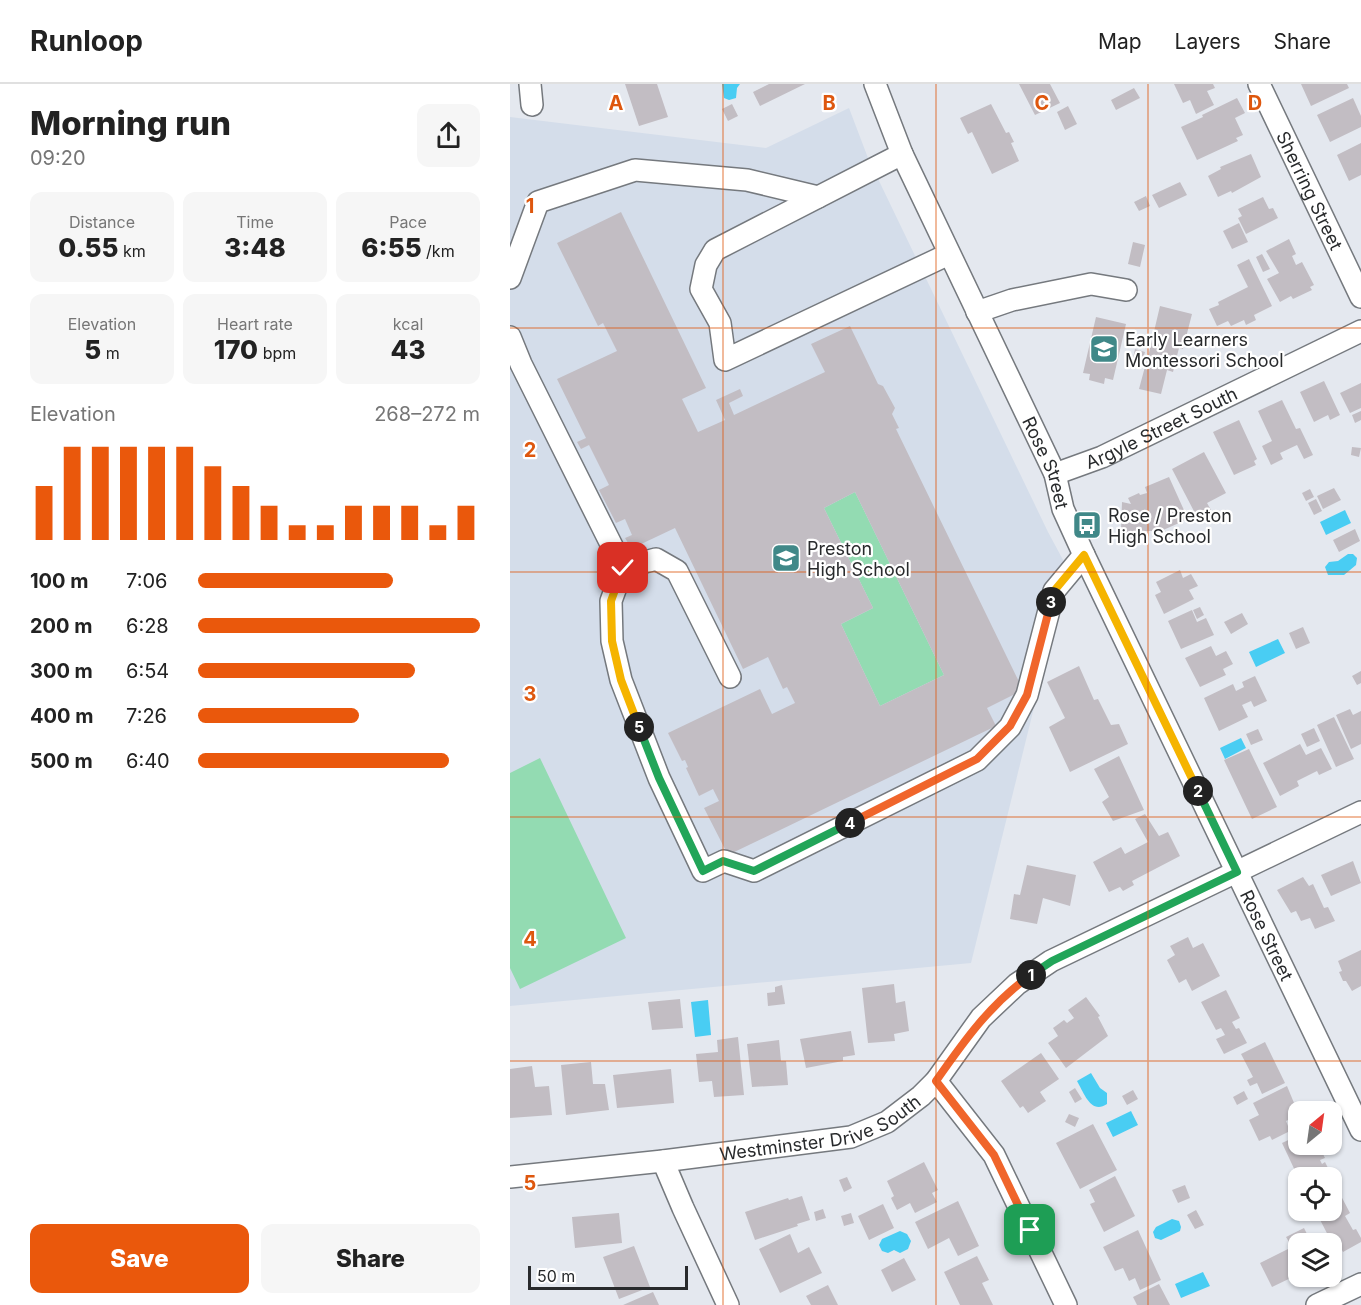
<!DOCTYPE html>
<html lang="en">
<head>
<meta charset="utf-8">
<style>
  :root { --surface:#fff; --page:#f6f6f6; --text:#222; --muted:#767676; --line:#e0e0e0; --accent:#ea580c }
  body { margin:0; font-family:Inter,sans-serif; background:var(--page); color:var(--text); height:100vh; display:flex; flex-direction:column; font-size:22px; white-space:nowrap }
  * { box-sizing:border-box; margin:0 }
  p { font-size:20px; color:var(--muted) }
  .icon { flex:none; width:33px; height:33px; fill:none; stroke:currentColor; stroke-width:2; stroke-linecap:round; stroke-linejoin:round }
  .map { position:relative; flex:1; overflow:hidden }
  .side { display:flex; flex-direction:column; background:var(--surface); width:510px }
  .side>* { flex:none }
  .needle { width:39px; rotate:29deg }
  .tools { position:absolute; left:778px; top:1017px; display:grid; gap:12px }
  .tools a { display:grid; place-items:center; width:54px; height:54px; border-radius:12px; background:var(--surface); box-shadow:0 2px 4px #0004; font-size:30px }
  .scale { position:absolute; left:18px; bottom:15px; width:160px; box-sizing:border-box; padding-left:6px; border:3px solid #282a2c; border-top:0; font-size:16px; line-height:21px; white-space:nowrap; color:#282a2c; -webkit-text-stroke:4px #fff; paint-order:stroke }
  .pin { position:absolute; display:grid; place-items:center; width:51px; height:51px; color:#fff; margin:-26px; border-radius:12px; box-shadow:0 3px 9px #0006 }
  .km { position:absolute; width:30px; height:30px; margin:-15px; border-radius:50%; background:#222; color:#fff; font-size:16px; line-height:30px; text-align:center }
  .round { display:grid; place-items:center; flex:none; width:63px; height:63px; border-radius:12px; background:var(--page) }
  .headline { display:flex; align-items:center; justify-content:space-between; height:102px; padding:0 30px }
  h1 { font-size:33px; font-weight:800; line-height:45px }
  .figures { display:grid; grid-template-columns:repeat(3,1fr); gap:9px; height:102px; padding:6px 30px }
  .figures div { display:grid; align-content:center; border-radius:12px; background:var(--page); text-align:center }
  .figures b { font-size:26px; font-weight:800 }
  .figures small { font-size:16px; font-weight:400 }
  .figures p { font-size:16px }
  .chart { height:168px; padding:12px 30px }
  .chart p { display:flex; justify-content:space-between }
  .chart svg { width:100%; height:108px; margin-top:6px; stroke:var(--accent); stroke-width:6 }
  .button { display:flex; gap:12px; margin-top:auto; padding:12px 30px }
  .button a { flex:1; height:69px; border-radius:12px; background:var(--accent); color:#fff; font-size:24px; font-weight:800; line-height:69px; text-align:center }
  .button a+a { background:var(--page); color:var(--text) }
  ul { padding:0 30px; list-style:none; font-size:20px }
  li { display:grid; grid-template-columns:96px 72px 1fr; align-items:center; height:45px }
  li i { height:15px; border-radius:8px; background:var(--accent) }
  header { display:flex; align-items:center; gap:36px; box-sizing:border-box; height:84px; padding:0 30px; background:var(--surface); border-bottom:2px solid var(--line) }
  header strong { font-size:28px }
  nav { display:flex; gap:33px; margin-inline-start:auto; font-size:21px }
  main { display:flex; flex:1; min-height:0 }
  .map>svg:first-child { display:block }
  .built { fill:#d4ddea }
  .green { fill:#93dbb2 }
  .water { fill:#49cdf3 }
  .building { fill:#c2bdc3; fill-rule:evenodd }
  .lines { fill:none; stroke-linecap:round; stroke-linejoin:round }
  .minor-casing { stroke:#75797e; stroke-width:24 }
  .minor { stroke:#fff; stroke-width:21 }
  .split-1-casing { stroke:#fff; stroke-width:12 }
  .split-2-casing { stroke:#fff; stroke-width:12 }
  .split-3-casing { stroke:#fff; stroke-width:12 }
  .split-4-casing { stroke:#fff; stroke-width:12 }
  .split-5-casing { stroke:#fff; stroke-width:12 }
  .split-6-casing { stroke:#fff; stroke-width:12 }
  .split-1 { stroke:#f0652b; stroke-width:8 }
  .split-2 { stroke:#22a559; stroke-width:8 }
  .split-3 { stroke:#f5b400; stroke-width:8 }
  .split-4 { stroke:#f0652b; stroke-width:8 }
  .split-5 { stroke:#22a559; stroke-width:8 }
  .split-6 { stroke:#f5b400; stroke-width:8 }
  .grid { fill:none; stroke:#de570e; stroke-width:1.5; stroke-opacity:0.55 }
  .labels { text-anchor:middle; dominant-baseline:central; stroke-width:4.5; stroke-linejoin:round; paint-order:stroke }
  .street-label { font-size:18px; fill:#282a2c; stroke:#fff }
  .poi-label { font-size:18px; fill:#282a2c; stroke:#fff; text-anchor:start }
  .grid-label { font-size:20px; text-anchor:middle; font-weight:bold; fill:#de570e; stroke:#fff; stroke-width:4.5; stroke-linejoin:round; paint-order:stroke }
</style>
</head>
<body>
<header>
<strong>Runloop</strong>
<nav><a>Map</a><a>Layers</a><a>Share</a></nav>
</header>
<main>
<section class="side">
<div class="headline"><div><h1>Morning run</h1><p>09:20</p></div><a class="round"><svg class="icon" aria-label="share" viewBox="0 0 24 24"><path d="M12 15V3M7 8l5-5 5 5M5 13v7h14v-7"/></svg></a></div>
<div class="figures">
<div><p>Distance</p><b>0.55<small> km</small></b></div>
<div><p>Time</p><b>3:48</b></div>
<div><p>Pace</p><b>6:55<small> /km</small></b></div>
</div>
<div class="figures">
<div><p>Elevation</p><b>5<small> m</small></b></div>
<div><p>Heart rate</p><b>170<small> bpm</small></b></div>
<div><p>kcal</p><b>43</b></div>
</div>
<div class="chart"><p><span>Elevation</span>268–272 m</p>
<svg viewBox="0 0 160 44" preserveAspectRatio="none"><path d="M5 44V22M15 44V6M25 44V6M35 44V6M45 44V6M55 44V6M65 44V14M75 44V22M85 44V30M95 44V38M105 44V38M115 44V30M125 44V30M135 44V30M145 44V38M155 44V30"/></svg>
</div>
<ul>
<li><b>100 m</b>7:06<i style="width:69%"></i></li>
<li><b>200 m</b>6:28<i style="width:100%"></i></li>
<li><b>300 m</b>6:54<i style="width:77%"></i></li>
<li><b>400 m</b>7:26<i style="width:57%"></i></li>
<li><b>500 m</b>6:40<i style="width:89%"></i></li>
</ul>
<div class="button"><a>Save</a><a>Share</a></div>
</section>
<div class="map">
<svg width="851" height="1221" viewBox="0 0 851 1221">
  <rect width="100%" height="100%" fill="#e4e8ef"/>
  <path class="built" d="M339,24L358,74L538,448L566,500L553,506L461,879L0,922V33L256,64Z"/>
  <path class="green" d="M345,408L434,591L370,622L331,540L363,524L314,424Z
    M30,674L116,854L10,905L0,884V689Z"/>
  <path class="water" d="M212,0H230L227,4L226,14L219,16L214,14Z
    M835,426L841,439L816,451L810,438Z
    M838,470H843L847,474L846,481L834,491H818L815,483L819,478L828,477Z
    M768,555L775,569L746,583L739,568Z
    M731,654L736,664L715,675L710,664Z
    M198,916L201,951L185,953L181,918Z
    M581,989L590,1004L597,1009V1020C581,1031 574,1009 567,997Z
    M621,1027L628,1041L603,1053L596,1039Z
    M662,1135L669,1137L671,1143L670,1147L651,1156L645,1154L643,1148L646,1143Z
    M390,1147L397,1150L401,1157L398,1165L390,1169L384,1166L378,1169L372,1167L369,1161L372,1155Z
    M693,1188L700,1202L671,1214L665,1200Z"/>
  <path class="building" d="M115,0H147L158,33L129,42Z
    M259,0H295L250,22L243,8Z
    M509,0H540L550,19L525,31Z
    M664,0H703L705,4L697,7L704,21L686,30L680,16L673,19Z
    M791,0H837L839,4L801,22Z
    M624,4L630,14L606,26L601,16Z
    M727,14L735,29L725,34L733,51L726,54L728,57L687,76L671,43L693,33L692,31Z
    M843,14L851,32V43L820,58L807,31Z
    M222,20L228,32L218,37L212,25Z
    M481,20L496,49L499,48L504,58L501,59L509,77L482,90L462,48L458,50L450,34Z
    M558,22L567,40L555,46L547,28Z
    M851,59V91L839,97L827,71Z
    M741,70L751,93L722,109L721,107L708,113L698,92L711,85L710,83Z
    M670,98L677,111L649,124L642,111Z
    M636,112L640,122L629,127L624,118Z
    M753,113L759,125L763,124L768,134L736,150L728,134L732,132L728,125Z
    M111,128L196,304L172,315L188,348L215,336L206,316L230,305L233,312L219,319L224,331L315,288L301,260L340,242L368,300L373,302L385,324L382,330L389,344L386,345L513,606L477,624L486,642L218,771L194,724L209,717L203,705L189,712L176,684L178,683L175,676L172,677L158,649L250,605L262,630L285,619L277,603L273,605L258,573L233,585L165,444L127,462L126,459L120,462L115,454L122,451L115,435L106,439L89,406L99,401L79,361L71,365L67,358L76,354L47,295L107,267L93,239L88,242L47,159ZM345,408L434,591L370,622L331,540L363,524L314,424Z
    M729,139L738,158L722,165L713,147Z
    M779,155L786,170L782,172L786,181L792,178L804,201L800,203L802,206L783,215L781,212L770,218L757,195L769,189L756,167Z
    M623,158L635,161L630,183L618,180Z
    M752,170L760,185L753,188L746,173Z
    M739,175L762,222L744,231L746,236L736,241L734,236L721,242L718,237L707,242L699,225L709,221L708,218L738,203L727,181Z
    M650,222L682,230L673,265L669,264L663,288L657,286L651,310L629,305L636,279L640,280L642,274L638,273Z
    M586,233L616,240L603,296L595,294L594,300L579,296L580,290L573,289Z
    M625,265L635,268L631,281L622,279Z
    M814,297L830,331L820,336L818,331L804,338L790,308Z
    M851,299V324L840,329L830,309Z
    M772,316L786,345L790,344L803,371L794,375L787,361L770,369L773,375L761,381L752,362L762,357L748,327Z
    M851,327V336L845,339L842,331Z
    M729,336L747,375L744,377L746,381L724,391L703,348Z
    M842,363L851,364L849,373L841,371Z
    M694,368L716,409L697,419L701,426L687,433L662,385Z
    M659,393L678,435L651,447H626V457L620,455L611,446L612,418L621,420L618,414L629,409L630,411L637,409L635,403Z
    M824,404L831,416L813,425L807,412Z
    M800,405L804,413L796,417L792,409Z
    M806,415L812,427L804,431L798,419Z
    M845,445L850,457L829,468L823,456Z
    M670,486L673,494L681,490L688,502L679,506L684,515L654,530L645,511L651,508L646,498Z
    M690,523L694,531L687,535L683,526Z
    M682,526L687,538L696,534L704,551L671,565L658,537Z
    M732,529L738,540L721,550L714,538Z
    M793,543L800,559L786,565L779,549Z
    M701,562L706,572L716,567L723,580L713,585L716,591L690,603L675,574Z
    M569,582L584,616L588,615L601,641L609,640L618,660L560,688L539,643L555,634L537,598Z
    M851,587V599L847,601L842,592Z
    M745,592L757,617L744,623L741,617L732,621L738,633L709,647L694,614L723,600L726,607L734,603L732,598Z
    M840,625L843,631L851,627V660L841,665L826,631Z
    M824,633L844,675L826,683L807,641Z
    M804,644L810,657L797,663L791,650Z
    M748,645L753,656L741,661L736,650Z
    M790,660L796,671L811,664L822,685L809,691L807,687L787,697L789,702L770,712L753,679Z
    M739,665L767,723L742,735L714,676Z
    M609,672L634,726L603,737L592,718L599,713L584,685Z
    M635,730L649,752L658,748L670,772L622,797L624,801L613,807L610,803L599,808L583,778L611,763L615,770L638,758L625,735Z
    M843,777L851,799L821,812L811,791Z
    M517,781L566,791L560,822L533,814L527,840L500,835L504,810L510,811Z
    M793,793L799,802L803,800L814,824L818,823L825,837L805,845L800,834L791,837L786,827L781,829L767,806Z
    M678,853L683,864L693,859L710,892L682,907L676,895L669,899L657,876L665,871L660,862Z
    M851,866V902L842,907L836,897H833L829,888L832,887L828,877Z
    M384,900L386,919L395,917L399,947L384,950L385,957L358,959L352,904Z
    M272,901L275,920L258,922L257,909L265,908V903Z
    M716,906L730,934L722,938L726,945L729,944L737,959L714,970L706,955L715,951L711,944L706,946L691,918Z
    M576,913L590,932L588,933L598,952L556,984L538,959L548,952L543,944L554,936L557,939L564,934L558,926Z
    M170,915L173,944L142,946L138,918Z
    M341,947L345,971L333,973V977L296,984L290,955Z
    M228,953L234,1011L204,1013L202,997L189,998L186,970L208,968L207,956Z
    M269,956L271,977H276L278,1001L242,1003L237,960Z
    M755,958L775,999L752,1010L747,999L740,1002L737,996L743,993L731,970Z
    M531,969L549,995L530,1008L536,1017L518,1029L513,1022L510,1024L491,997Z
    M81,978L83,1000H95L99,1026L56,1031L51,981Z
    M22,982L25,1003L39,1002L42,1031L0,1034V985Z
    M161,985L164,1019L107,1024L103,991Z
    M777,1002L789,1031L776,1037L780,1047L762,1056L760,1052L749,1057L739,1036L749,1031L743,1019Z
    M565,1004L572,1015L565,1019L559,1008Z
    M623,1006L628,1015L617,1021L612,1012Z
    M734,1007L738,1015L727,1021L723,1013Z
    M559,1030L569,1034L565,1043L555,1038Z
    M583,1040L607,1086L570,1105L546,1059Z
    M789,1051V1060H808L815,1074L810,1076L812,1080L815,1078L824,1096L822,1097V1094H789V1106L784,1095L788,1093L772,1059Z
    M414,1078L428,1106L422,1109L427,1118L405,1129L400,1119L387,1126L381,1114L384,1112L377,1097Z
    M605,1092L625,1132L594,1148L580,1120L585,1118L579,1106Z
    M337,1093L342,1104L334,1108L329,1096Z
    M675,1101L680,1114L668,1119L662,1106Z
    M830,1110L840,1129L835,1132L843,1146L846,1145L851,1154V1158L833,1168L827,1156L822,1159L805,1126H822V1114Z
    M292,1112L300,1136L287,1140L288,1142L245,1156L235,1128L278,1114L279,1116Z
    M448,1117L469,1162L448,1172L439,1154L418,1165L405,1138Z
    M373,1120L384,1144L359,1156L348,1132Z
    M313,1125L316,1134L306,1137L304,1128Z
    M686,1126L694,1141L685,1145L677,1131Z
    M109,1129L112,1159L65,1164L62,1133Z
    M341,1129L344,1139L334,1142L331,1132Z
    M794,1144L802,1160H789V1190L762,1203L750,1179L782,1163L776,1153Z
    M628,1146L651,1196L630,1206L625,1194L619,1197L613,1184L605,1187L593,1163Z
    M280,1150L288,1169L299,1163L312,1189L270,1209L249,1165Z
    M124,1162L140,1203L109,1215L93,1173Z
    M467,1172L479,1196L472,1199L483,1221H450L434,1188Z
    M394,1174L406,1196L382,1208L371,1186Z
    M649,1200L660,1221H627L623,1213Z
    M318,1201L328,1221H301L296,1212Z
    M143,1208L149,1221H113Z"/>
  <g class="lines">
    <g class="minor-casing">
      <g id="minor">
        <path d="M20,0L22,21"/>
        <path id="s1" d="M365,0L392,70L545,390L553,425L574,471L851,1046"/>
        <path id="s2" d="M749,0L851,213"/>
        <path d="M392,70L205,166L196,181L191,205L210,239L215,276L439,170"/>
        <path d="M0,194L28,118L125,86L237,96L308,113"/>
        <path d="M467,228L502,216L581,200L616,206"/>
        <path d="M0,253L11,280L113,484L101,517L102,557L111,596L149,694L193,787L214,777L244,787L467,676L500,643L517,611L544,507L574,471"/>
        <path id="s3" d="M545,390L592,373L851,247"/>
        <path d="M113,484L146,475L167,487L220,593"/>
        <path d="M426,997L484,1071L556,1221"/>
        <path d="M153,1077L173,1124L218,1221"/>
        <path id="s4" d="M0,1093L153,1077L341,1053L377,1038L411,1012L426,997L471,934L507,900L541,877L851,728"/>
        <path d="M807,1221L851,1200"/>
      </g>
    </g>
    <use href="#minor" class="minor"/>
  </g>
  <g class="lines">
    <g class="split-1-casing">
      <path id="split-1" d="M520,1146L484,1071L426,997C454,957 481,919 521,891"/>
    </g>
    <g class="split-2-casing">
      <path id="split-2" d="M521,891L542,877L727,788L688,707"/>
    </g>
    <g class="split-3-casing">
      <path id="split-3" d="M541,518L544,507L574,471L688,707"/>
    </g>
    <g class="split-4-casing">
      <path id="split-4" d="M340,739L467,675L500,642L517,611L541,518"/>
    </g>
    <g class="split-5-casing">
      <path id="split-5" d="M129,643L149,694L193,787L213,777L244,787L340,739"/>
    </g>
    <g class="split-6-casing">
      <path id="split-6" d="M113,484L101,517L102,557L111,596L129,643"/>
    </g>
    <use href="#split-1" class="split-1"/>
    <use href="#split-2" class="split-2"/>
    <use href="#split-3" class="split-3"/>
    <use href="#split-4" class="split-4"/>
    <use href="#split-5" class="split-5"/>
    <use href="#split-6" class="split-6"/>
  </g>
  <path class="grid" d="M213,0V1221M426,0V1221M638,0V1221M0,244H851M0,488H851M0,733H851M0,977H851"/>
  <defs>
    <g id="school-square" transform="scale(1.5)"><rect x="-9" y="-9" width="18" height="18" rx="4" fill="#408888" stroke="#fff"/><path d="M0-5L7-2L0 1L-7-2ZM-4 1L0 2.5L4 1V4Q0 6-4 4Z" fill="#fff"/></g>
    <g id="bus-square" transform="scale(1.5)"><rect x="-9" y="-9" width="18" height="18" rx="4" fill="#408888" stroke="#fff"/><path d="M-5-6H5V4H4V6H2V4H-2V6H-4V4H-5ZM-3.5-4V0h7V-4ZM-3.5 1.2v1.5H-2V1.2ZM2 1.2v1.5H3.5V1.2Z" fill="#fff"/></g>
  </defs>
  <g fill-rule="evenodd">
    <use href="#school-square" x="594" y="265"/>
    <use href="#bus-square" x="577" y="441"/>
    <use href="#school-square" x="276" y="474"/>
  </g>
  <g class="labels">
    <g class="street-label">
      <text stroke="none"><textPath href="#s2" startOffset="118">Sherring Street</textPath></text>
      <text stroke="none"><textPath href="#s3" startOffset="116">Argyle Street South</textPath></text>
      <text stroke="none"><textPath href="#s1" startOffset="416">Rose Street</textPath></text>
      <text stroke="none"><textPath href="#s1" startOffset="938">Rose Street</textPath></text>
      <text stroke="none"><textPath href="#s4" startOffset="316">Westminster Drive South</textPath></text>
    </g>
    <g class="poi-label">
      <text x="615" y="255">Early Learners<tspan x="615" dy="21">Montessori School</tspan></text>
      <text x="598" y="431">Rose / Preston<tspan x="598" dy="21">High School</tspan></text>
      <text x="297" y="464">Preston<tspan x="297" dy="21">High School</tspan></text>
    </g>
  </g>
  <g class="grid-label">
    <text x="106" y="26">A</text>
    <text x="319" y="26">B</text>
    <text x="532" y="26">C</text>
    <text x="745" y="26">D</text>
    <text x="20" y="129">1</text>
    <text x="20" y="373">2</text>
    <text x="20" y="617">3</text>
    <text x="20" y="862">4</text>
    <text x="20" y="1106">5</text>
  </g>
</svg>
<div class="tools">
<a><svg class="needle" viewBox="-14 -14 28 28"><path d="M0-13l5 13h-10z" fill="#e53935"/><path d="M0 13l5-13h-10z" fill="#767676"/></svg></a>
<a><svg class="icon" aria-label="locate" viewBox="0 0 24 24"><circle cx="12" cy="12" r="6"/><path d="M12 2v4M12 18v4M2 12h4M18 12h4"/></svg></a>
<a><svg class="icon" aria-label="layers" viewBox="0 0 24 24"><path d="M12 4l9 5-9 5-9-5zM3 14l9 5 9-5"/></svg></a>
</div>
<div class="scale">50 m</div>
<div class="pin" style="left:520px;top:1146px;background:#1e9e55"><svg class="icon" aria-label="arrive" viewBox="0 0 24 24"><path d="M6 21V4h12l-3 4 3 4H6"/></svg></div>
<div class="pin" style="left:113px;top:484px;background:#d93025"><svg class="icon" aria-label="check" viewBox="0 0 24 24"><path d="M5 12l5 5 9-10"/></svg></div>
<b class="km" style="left:521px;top:891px">1</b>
<b class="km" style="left:688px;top:707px">2</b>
<b class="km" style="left:541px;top:518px">3</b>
<b class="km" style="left:340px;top:739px">4</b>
<b class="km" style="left:129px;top:643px">5</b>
</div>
</main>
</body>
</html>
